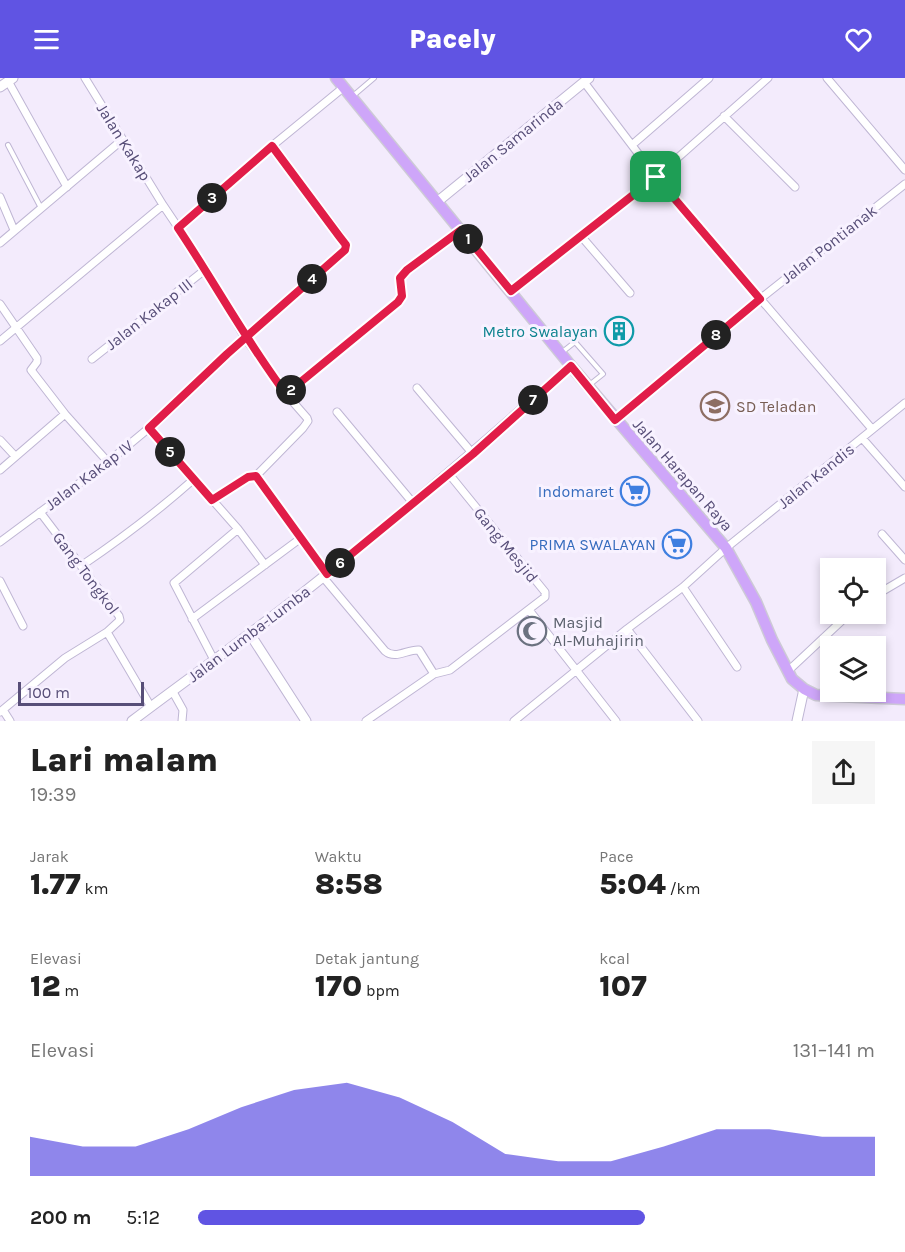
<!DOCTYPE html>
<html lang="id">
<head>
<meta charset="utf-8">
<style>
  :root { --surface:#fff; --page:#f6f6f6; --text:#222; --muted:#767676; --accent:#6054e3 }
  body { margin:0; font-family:Karla,sans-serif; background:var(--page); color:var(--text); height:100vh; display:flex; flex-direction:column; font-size:22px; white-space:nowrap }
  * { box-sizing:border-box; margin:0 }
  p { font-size:20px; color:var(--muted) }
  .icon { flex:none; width:33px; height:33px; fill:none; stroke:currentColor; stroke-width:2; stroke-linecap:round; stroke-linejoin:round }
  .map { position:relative; height:643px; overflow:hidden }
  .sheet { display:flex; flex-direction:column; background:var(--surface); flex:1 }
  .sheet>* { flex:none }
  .controls { position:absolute; left:820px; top:480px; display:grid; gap:12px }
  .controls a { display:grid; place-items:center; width:66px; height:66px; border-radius:0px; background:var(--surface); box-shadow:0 3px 9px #0003; font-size:30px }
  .scale { position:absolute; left:18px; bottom:15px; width:126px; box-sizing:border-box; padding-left:6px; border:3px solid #574e78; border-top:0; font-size:16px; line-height:21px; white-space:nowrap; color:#574e78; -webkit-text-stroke:4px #f8f2ff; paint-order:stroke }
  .pin { position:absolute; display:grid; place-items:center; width:51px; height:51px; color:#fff; margin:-26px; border-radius:12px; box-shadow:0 3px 9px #0006 }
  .km { position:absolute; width:30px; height:30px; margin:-15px; border-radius:50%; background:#222; color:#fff; font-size:16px; line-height:30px; text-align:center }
  .round { display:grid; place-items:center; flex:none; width:63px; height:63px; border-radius:0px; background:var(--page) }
  .head { display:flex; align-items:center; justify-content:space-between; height:102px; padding:0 30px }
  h1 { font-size:33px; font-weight:800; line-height:45px }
  .metrics { display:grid; grid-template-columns:repeat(3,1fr); gap:9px; height:102px; padding:6px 30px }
  .metrics div { display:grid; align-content:center }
  .metrics b { font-size:30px; font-weight:800 }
  .metrics small { font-size:16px; font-weight:400 }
  .metrics p { font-size:16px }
  .chart { height:168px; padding:12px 30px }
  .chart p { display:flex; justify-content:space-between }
  .chart svg { width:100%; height:108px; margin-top:6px; fill:var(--accent); opacity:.7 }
  ul { padding:0 30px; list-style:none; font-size:20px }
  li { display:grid; grid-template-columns:96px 72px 1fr; align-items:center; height:45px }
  li i { height:15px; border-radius:8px; background:var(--accent) }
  header { display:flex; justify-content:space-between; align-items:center; height:78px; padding:0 30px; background:var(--accent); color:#fff; font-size:27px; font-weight:800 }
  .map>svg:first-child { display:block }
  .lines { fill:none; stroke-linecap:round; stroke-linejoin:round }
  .service-casing { stroke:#bfb6d4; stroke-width:6 }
  .minor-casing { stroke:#bfb6d4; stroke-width:9 }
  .tertiary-casing { stroke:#bfb6d4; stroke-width:11 }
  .primary-casing { stroke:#cdcad6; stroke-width:13 }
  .service { stroke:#fff; stroke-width:4 }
  .minor { stroke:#fff; stroke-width:7 }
  .tertiary { stroke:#fff; stroke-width:9 }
  .primary { stroke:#cea6f9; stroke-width:10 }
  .route-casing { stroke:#fff; stroke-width:12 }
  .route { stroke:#e11d48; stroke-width:8 }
  .labels { text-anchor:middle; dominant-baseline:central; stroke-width:6; stroke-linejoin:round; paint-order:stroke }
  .street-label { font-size:16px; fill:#574e78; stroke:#f8f2ff }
  .culture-label { font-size:16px; fill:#0d838f; stroke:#f8f2ff; text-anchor:end }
  .education-label { font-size:16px; fill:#785e54; stroke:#f8f2ff; text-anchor:start }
  .shop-label { font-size:16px; fill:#366cbe; stroke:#f8f2ff; text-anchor:end }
  .worship-label { font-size:16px; fill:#5b616d; stroke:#f8f2ff; text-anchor:start }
</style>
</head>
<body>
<header><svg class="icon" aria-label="menu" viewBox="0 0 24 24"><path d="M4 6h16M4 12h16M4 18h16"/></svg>Pacely<svg class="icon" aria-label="heart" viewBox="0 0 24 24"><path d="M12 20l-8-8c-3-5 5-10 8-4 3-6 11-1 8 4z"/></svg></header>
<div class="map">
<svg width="905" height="643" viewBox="0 0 905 643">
  <rect width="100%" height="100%" fill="#f3ebfc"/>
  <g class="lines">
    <g class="service-casing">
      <path id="service" d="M354,17L374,0
        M8,67L41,130
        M561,275L575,264L603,296L588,308"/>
    </g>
    <g class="minor-casing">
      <path id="minor" d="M85,0L163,127L206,191L245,260L286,316L307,340L308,343L303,350L256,398L328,496
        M827,0L905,92
        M8,3L67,109
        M584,4L656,99L872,351
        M724,38L795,109
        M632,67L709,0
        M0,119L14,152
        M178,150L272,68L344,9
        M581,158L630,215
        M0,165L122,62
        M511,213L656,99L768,0
        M0,226L37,280V284L31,292L65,336L108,384
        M0,263L163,127
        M92,281L206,191
        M417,310L473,376
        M286,316L398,224L402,218L400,200L407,192L461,152
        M337,334L413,425
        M615,341L760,221L905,106
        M149,350L238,451
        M862,360L905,409
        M0,362L15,378
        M0,392L65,336
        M212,422L248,399L256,398
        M40,434L119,538L120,542L107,554
        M882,456L905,482
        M0,464L108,384L149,350L227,276L345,173L346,167L340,157L272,68
        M81,488C121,461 158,433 194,401
        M323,499L385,573C396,582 407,571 419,572L434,596
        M0,503L23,548
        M683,509L737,589
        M876,517L905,500
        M529,532L616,643
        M192,541L301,460
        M627,551L698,643
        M214,582L174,505L238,451L265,487
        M788,593L849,536
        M173,614L183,632L182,643
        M3,632L10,643
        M0,634L65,580L107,554L151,629
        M366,643L434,596L450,592L545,519V514L449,396
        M514,643L627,551L683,509L726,470L905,325"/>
    </g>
    <g class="tertiary-casing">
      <path id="tertiary" d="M0,9L13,0
        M437,124L589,0
        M250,556L306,643
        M132,643C197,594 264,547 328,495C411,428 491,359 571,288
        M797,643L804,611"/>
    </g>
    <g class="primary-casing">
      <path id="primary" d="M336,0L571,288L726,470L756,524L772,562L792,601L804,611L816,617L905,621"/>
    </g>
    <use href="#service" class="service"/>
    <use href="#minor" class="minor"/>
    <use href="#tertiary" class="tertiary"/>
    <use href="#primary" class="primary"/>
  </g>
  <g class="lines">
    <g class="route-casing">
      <path id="route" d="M656,99L511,213L461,152L407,192L400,200L402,218L398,224L286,316C246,263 215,205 178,150L272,68L339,158L346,167L345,172L227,276L149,350L212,422L248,399L256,398L327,496L473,376L571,288L615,342L760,221L656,99"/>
    </g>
    <use href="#route" class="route"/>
  </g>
  <defs>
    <g id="building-ring" transform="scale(1.5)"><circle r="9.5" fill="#f8f2ff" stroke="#0f9aa8" stroke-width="1.5"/><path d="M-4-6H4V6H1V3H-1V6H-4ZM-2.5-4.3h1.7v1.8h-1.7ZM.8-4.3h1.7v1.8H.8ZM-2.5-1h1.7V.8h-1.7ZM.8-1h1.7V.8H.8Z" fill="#0f9aa8"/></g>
    <g id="school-ring" transform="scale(1.5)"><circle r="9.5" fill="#f8f2ff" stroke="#8d6e63" stroke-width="1.5"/><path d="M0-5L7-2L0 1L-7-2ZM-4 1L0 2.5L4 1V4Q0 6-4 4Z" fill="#8d6e63"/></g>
    <g id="supermarket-ring" transform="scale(1.5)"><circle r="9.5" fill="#f8f2ff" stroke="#3f7fe0" stroke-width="1.5"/><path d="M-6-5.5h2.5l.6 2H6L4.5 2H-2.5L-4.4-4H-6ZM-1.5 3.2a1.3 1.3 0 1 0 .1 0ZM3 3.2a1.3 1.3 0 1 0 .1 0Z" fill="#3f7fe0"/></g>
    <g id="mosque-ring" transform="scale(1.5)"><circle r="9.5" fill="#f8f2ff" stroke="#6b7280" stroke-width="1.5"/><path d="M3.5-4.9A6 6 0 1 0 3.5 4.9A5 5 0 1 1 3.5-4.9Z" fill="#6b7280"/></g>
  </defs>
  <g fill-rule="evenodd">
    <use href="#building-ring" x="619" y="253"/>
    <use href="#school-ring" x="715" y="328"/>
    <use href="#supermarket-ring" x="635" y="413"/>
    <use href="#supermarket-ring" x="677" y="466"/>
    <use href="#mosque-ring" x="532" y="553"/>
  </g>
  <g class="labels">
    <g class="street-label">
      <text transform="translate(513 62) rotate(-39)">Jalan Samarinda</text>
      <text transform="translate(124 64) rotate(58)">Jalan Kakap</text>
      <text transform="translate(829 166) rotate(-38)">Jalan Pontianak</text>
      <text transform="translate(149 236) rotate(-38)">Jalan Kakap III</text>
      <text transform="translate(89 397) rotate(-37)">Jalan Kakap IV</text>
      <text transform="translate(683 397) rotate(49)">Jalan Harapan Raya</text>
      <text transform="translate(816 398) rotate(-39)">Jalan Kandis</text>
      <text transform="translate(506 467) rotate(51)">Gang Mesjid</text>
      <text transform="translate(86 495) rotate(53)">Gang Tongkol</text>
      <text transform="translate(249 556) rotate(-37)">Jalan Lumba-Lumba</text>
    </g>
    <g class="culture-label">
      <text x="598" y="253">Metro Swalayan</text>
    </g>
    <g class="education-label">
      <text x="736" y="328">SD Teladan</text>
    </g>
    <g class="shop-label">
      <text x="614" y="413">Indomaret</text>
      <text x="656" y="466">PRIMA SWALAYAN</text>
    </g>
    <g class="worship-label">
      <text x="553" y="544">Masjid<tspan x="553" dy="18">Al-Muhajirin</tspan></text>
    </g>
  </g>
</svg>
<div class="controls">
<a><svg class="icon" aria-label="locate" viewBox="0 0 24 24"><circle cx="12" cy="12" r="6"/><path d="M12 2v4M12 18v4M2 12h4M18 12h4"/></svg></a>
<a><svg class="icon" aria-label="layers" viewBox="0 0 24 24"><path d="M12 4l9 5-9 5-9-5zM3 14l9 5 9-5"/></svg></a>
</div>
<div class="scale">100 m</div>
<div class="pin" style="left:656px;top:99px;background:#1e9e55"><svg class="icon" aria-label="arrive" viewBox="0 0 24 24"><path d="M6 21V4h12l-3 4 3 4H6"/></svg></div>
<b class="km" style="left:468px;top:161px">1</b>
<b class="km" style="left:291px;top:312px">2</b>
<b class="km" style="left:212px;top:120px">3</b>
<b class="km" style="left:312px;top:201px">4</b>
<b class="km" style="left:170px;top:374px">5</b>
<b class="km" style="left:340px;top:485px">6</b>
<b class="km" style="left:533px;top:322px">7</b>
<b class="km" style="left:716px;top:257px">8</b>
</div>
<section class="sheet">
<div class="head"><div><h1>Lari malam</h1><p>19:39</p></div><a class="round"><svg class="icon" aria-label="share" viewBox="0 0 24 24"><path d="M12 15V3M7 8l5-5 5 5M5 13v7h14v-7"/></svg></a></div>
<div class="metrics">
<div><p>Jarak</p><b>1.77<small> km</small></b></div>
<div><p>Waktu</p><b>8:58</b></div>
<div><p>Pace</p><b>5:04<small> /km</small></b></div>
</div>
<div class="metrics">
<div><p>Elevasi</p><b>12<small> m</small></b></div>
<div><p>Detak jantung</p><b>170<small> bpm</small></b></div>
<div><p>kcal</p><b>107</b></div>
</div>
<div class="chart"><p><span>Elevasi</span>131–141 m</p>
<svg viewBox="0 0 160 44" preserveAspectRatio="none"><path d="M0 44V28L10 32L20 32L30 25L40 16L50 9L60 6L70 12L80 22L90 35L100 38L110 38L120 32L130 25L140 25L150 28L160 28V44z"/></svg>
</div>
<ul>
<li><b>200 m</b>5:12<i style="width:66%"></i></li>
</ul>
</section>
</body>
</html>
